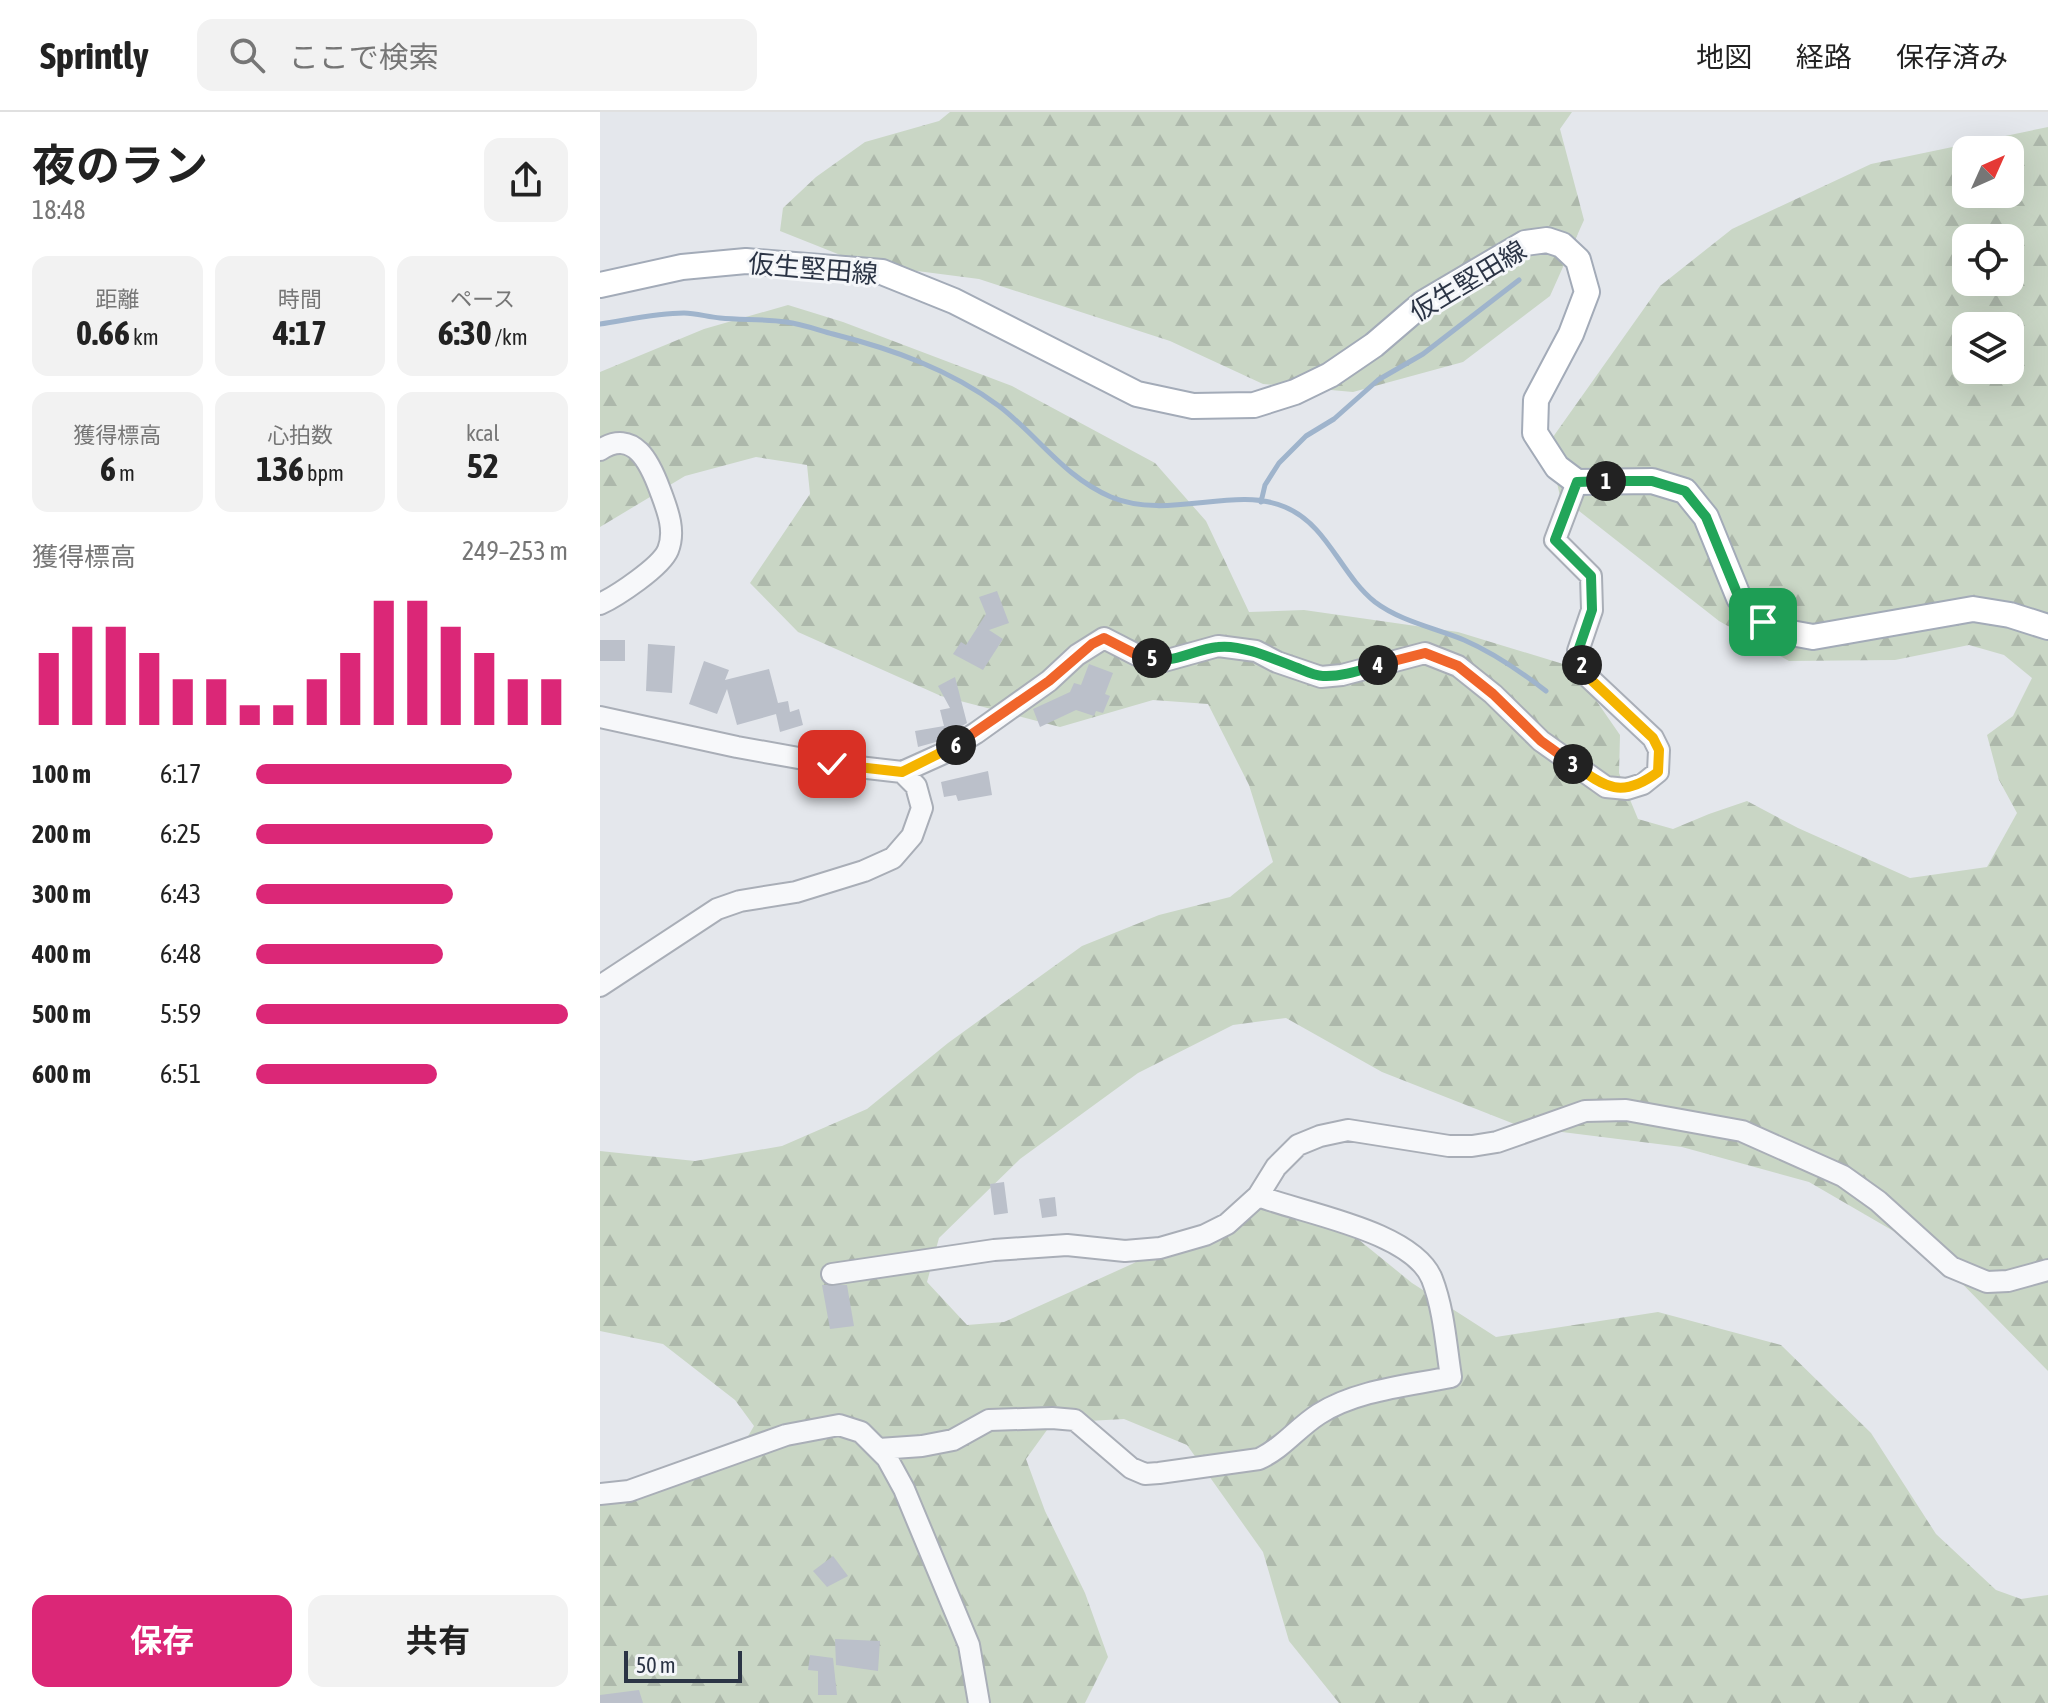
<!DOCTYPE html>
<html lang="ja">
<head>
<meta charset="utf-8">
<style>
  :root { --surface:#fff; --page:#f2f2f2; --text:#222; --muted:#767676; --line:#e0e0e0; --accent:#db2777 }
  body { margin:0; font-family:"Asap Condensed","Noto Sans JP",sans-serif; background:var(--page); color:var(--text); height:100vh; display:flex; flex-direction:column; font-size:30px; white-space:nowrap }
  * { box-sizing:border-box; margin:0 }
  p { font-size:26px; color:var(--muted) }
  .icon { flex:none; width:44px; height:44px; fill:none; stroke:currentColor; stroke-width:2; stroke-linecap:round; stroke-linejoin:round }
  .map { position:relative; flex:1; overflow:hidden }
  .panel { display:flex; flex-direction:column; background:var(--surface); width:600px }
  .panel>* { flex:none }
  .needle { width:52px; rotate:45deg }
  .buttons { position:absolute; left:1352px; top:24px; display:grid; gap:16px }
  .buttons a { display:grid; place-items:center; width:72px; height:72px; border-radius:16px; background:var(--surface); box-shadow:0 8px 32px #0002; font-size:40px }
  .scale { position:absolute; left:24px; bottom:20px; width:118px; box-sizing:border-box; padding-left:8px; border:4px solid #2b3445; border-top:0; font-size:22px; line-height:28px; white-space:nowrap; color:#2b3445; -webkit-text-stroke:6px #f4f6f9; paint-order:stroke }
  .pin { position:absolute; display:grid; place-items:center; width:68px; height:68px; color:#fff; margin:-34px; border-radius:16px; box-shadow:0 4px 12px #0006 }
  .km { position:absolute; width:40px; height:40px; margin:-20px; border-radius:50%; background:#222; color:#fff; font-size:22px; line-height:40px; text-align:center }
  .round { display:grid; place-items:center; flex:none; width:84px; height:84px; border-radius:16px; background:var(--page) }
  .headline { display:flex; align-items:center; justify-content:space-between; height:136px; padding:0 32px }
  h1 { font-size:44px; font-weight:700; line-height:60px }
  .figures { display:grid; grid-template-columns:repeat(3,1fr); gap:12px; height:136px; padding:8px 32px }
  .figures div { display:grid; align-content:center; border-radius:16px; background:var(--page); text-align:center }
  .figures b { font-size:34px; font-weight:700 }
  .figures small { font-size:22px; font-weight:400 }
  .figures p { font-size:22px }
  .chart { height:224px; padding:16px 32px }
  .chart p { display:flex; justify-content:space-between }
  .chart svg { width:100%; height:144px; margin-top:8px; stroke:var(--accent); stroke-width:6 }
  .cta { display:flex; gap:16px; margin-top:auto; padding:16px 32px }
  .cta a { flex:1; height:92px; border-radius:16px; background:var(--accent); color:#fff; font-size:32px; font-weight:700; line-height:92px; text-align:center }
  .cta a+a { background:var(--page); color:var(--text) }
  ul { padding:0 32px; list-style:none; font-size:26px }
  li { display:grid; grid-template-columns:128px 96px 1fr; align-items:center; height:60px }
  li i { height:20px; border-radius:10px; background:var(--accent) }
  header { display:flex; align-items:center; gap:48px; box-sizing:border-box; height:112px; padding:0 40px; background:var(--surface); border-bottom:2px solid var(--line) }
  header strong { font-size:38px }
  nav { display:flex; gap:44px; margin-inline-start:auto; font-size:28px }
  .search { width:560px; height:72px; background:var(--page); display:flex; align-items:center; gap:20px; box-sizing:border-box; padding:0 28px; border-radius:16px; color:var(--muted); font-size:30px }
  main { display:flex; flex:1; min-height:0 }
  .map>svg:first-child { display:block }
  .forest { fill:url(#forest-firs); fill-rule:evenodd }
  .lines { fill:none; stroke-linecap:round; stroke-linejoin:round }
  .stream { stroke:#9fb4cc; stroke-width:5 }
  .building { fill:#bbc0ca }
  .minor-casing { stroke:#a9aeb7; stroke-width:24 }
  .major-casing { stroke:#a3abb8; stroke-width:28 }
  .minor { stroke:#f7f8fa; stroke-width:20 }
  .major { stroke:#fff; stroke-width:24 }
  .split-1-casing { stroke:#fff; stroke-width:16 }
  .split-2-casing { stroke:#fff; stroke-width:16 }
  .split-3-casing { stroke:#fff; stroke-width:16 }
  .split-4-casing { stroke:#fff; stroke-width:16 }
  .split-5-casing { stroke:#fff; stroke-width:16 }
  .split-6-casing { stroke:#fff; stroke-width:16 }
  .split-7-casing { stroke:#fff; stroke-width:16 }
  .split-1 { stroke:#22a559; stroke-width:10 }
  .split-2 { stroke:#22a559; stroke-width:10 }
  .split-3 { stroke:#f5b400; stroke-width:10 }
  .split-4 { stroke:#f0652b; stroke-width:10 }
  .split-5 { stroke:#22a559; stroke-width:10 }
  .split-6 { stroke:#f0652b; stroke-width:10 }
  .split-7 { stroke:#f5b400; stroke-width:10 }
  .labels { text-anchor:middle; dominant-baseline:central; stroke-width:6; stroke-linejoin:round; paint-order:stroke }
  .street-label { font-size:26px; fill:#2b3445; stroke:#f4f6f9 }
</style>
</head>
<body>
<header>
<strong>Sprintly</strong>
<div class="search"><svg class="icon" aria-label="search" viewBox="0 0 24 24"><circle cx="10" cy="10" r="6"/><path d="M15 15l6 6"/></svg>ここで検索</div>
<nav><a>地図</a><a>経路</a><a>保存済み</a></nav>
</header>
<main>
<section class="panel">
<div class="headline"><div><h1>夜のラン</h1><p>18:48</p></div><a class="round"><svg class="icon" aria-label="share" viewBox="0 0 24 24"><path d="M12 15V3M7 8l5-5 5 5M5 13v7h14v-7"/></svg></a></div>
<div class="figures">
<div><p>距離</p><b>0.66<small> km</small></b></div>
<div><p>時間</p><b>4:17</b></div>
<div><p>ペース</p><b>6:30<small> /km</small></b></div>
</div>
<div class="figures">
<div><p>獲得標高</p><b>6<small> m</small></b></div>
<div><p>心拍数</p><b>136<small> bpm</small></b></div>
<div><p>kcal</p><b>52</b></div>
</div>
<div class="chart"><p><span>獲得標高</span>249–253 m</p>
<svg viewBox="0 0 160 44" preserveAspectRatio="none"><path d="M5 44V22M15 44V14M25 44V14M35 44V22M45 44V30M55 44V30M65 44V38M75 44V38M85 44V30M95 44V22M105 44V6M115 44V6M125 44V14M135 44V22M145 44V30M155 44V30"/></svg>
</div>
<ul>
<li><b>100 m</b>6:17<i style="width:82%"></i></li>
<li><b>200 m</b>6:25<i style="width:76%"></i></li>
<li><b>300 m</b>6:43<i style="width:63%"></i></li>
<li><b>400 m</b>6:48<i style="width:60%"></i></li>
<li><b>500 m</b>5:59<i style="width:100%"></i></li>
<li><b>600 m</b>6:51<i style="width:58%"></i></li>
</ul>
<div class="cta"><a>保存</a><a>共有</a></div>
</section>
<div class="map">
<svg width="1448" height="1591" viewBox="0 0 1448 1591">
  <defs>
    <pattern id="forest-firs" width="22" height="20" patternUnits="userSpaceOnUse" patternTransform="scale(2)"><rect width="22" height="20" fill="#c9d6c5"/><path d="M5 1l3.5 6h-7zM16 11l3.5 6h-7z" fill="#adb8ab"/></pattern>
  </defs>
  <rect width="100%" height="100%" fill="#e4e7ec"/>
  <path class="forest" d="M350,0H972L960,17L984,108L950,184L863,250L753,280L663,272L570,229L379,167L263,152L180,119L183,96L216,65L265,30L339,9Z
    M1448,15V1259L1333,1142L1209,1070L1082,1035L922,1015L782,960L686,906L633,913L538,961L420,1047L339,1126L327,1170L367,1213L404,1210L532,1152L655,1088L732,1106L812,1171L896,1225L1058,1200L1181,1233L1271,1321L1336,1422L1396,1478L1421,1487L1448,1483V1591H739L689,1529L663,1440L587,1333L524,1307L452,1311L426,1347L445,1399L485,1481L508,1545L485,1591H0V1371L76,1364L137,1343L154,1314L135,1288L63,1232L0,1219V1039L95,1049L182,1034L267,997L348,931L482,834L559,803L630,785L673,750L649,673L608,592L553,588L460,615L341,584L198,520L150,471L210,382L207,353L156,345L85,364L0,415V260L104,217L188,193L243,210L412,274L555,351L606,409L649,500L704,498L858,520L973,555L1020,623L1019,661L1038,707L1073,717L1109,702L1147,689L1198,716L1310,766L1387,755L1417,701L1399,668L1387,623L1413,604L1432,566L1404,543L1369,533L1295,548L1189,549L1119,509L960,384L948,332L1060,174L1132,117L1271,52ZM1366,38H1410V82H1366ZM1366,126H1410V170H1366ZM1366,214H1410V258H1366Z"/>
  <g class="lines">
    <path class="stream" d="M0,212C27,208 57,201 84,201C96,201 108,205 120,206C142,208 165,207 186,210C202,212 218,218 233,222C292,237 349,257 399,294C438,324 464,365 511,385C569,409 634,373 685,395C728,413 740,462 775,490C800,509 835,516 864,528C894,541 920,559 946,579
      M661,390L665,373L679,351L706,324L734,307L778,268L823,242L919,168"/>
  </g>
  <path class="building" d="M397,479L409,511L389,518L403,527L383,558L353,542L361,530L366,533L386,502L379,485Z
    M0,528H25V549H0Z
    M48,532L75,534L72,581L46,579Z
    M104,549L129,558L125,568L169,557L178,591L188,589L190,600L199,597L203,613L180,620L176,602L137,613L127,577L117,602L89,592Z
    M489,552L513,561L505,582L510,584L503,601L496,599L494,604L476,598L440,615L433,597L470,580L474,571L481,573Z
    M355,565L367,611L336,630L318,635L315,619L344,614L340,598L350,596L338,574Z
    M388,659L392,683L358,689L356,683L344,685L341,670Z
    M404,1070L408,1101L394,1103L390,1072Z
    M455,1085L457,1104L442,1106L439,1087Z
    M222,1173H247L254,1214L230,1217Z
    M233,1444L248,1464L227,1475L213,1459Z
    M235,1527L280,1529L278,1559L236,1553Z
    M210,1543L233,1546L237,1583H218V1559L208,1558Z
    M39,1578L43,1591H0V1583Z"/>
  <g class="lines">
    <g class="minor-casing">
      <path id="minor" d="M0,338C34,316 50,351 60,378C67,397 76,418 68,438C61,455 17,484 0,492
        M0,605L137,635L232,652L302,660L342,642L376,621L449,569L477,543L504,526L537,543L564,549L618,534L656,539L677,550L721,565L742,563L825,541L858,554L893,582L941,629L1006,675L1027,677L1043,672L1058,660L1059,638L1053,626L986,563L979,546L978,539L992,498L991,464L955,428L977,370
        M0,874L117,797L140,789L196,780L264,759L293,746L312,724L322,696L316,674L302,660
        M232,1162L394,1138L467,1133L525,1139L560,1136L605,1123L627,1112L658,1084L676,1055L698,1033L720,1024L748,1018L849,1034H872L897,1030L985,999L1026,998L1142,1019L1243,1064L1278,1089L1351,1155L1387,1170L1408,1169L1448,1158
        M279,1337L322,1334L353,1328L389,1308L452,1306L475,1308L531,1356L545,1362L559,1361L659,1347C683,1336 697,1316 719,1302C757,1278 807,1274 851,1265C846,1233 844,1198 832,1167C813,1119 702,1101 658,1084
        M0,1382L29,1379L186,1323L239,1313L261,1320L287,1346L304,1377L369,1533L379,1591"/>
    </g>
    <g class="major-casing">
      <path id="major" d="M0,173L82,155L146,149L282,160L354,189L537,282L593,294L654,293L695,280L730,263L774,233L823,191L925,131L947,128L962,133L978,148L987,180L971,222L936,288L935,321L957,355L977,370L1052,369L1085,379L1106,405L1139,486L1163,510L1180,519L1213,525L1373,497L1410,503L1448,515"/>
    </g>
    <use href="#minor" class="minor"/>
    <use href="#major" class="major"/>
  </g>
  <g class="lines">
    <g class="split-1-casing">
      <path id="split-1" d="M1006,369H1052L1085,379L1106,405L1139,486L1163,510"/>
    </g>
    <g class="split-2-casing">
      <path id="split-2" d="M982,553L978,539L992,498L991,464L955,428L977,370L1006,369"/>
    </g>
    <g class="split-3-casing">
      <path id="split-3" d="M973,652C1006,676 1022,687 1058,660L1059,638L1053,626L986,563L982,553"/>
    </g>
    <g class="split-4-casing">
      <path id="split-4" d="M778,553L825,541L858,554L893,582L941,629L973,652"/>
    </g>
    <g class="split-5-casing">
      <path id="split-5" d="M552,546C577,552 594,537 618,535C643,532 676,548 700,557C707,560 716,564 723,564C742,565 761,558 778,553"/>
    </g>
    <g class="split-6-casing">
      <path id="split-6" d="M356,633L449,569L492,532L504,526L537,543L552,546"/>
    </g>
    <g class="split-7-casing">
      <path id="split-7" d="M232,652L302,660L356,633"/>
    </g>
    <use href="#split-1" class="split-1"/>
    <use href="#split-2" class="split-2"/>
    <use href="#split-3" class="split-3"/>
    <use href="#split-4" class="split-4"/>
    <use href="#split-5" class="split-5"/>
    <use href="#split-6" class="split-6"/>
    <use href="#split-7" class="split-7"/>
  </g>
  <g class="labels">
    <g class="street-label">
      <text transform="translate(213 157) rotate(5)">仮生堅田線</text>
      <text transform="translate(868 169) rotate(-31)">仮生堅田線</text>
    </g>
  </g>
</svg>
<div class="buttons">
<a><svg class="needle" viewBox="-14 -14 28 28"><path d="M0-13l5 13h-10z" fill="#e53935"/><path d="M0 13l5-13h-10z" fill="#767676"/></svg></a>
<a><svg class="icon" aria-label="locate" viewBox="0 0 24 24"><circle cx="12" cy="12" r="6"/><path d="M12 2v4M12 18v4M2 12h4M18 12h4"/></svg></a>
<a><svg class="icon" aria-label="layers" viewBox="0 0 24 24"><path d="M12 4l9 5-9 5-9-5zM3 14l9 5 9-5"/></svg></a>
</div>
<div class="scale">50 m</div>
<div class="pin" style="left:1163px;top:510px;background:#1e9e55"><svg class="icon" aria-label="arrive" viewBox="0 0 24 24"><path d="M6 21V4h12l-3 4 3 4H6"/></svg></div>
<div class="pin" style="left:232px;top:652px;background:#d93025"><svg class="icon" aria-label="check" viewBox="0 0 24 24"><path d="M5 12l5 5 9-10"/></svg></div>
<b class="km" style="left:1006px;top:369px">1</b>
<b class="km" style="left:982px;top:553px">2</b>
<b class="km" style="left:973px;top:652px">3</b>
<b class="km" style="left:778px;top:553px">4</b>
<b class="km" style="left:552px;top:546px">5</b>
<b class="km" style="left:356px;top:633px">6</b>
</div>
</main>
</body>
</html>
